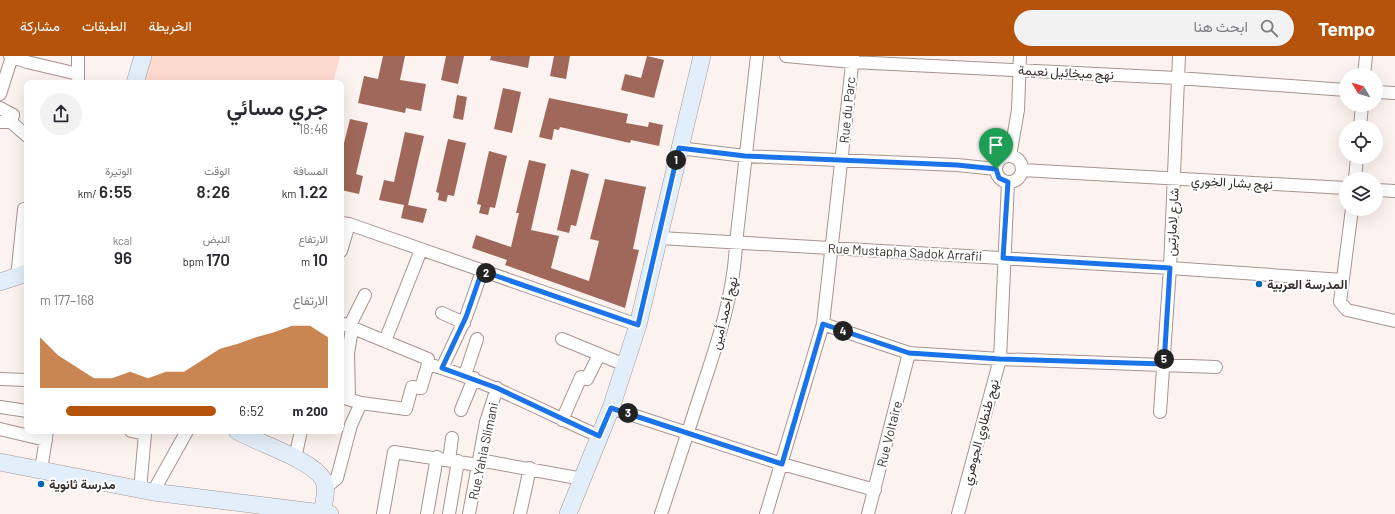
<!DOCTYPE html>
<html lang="ar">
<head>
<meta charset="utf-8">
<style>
  :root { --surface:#fff; --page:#f2f2f3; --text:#2b2b33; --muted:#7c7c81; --accent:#b45309 }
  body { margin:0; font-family:Barlow,Vazirmatn,sans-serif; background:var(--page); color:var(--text); direction:rtl; height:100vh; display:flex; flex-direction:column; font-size:15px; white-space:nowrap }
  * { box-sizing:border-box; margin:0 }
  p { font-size:13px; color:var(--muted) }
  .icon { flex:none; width:22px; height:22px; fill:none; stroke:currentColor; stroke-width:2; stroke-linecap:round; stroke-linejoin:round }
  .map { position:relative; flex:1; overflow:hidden; direction:ltr }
  .details { position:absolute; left:24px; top:24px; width:320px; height:354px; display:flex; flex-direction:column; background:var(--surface); border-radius:8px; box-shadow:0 4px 16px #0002; direction:rtl }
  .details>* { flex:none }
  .needle { width:26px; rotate:308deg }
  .buttons { position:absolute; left:1339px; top:12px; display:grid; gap:8px }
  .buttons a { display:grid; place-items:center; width:44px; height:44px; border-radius:50%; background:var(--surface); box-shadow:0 4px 16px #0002; font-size:20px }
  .pin { position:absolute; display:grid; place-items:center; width:34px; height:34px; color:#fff; margin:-41px -17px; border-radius:50% 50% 50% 0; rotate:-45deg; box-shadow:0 0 4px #0007 }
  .pin .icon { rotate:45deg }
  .km { position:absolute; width:20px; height:20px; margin:-10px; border-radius:50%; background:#222; color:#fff; font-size:11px; line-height:20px; text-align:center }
  .round { display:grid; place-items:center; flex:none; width:42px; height:42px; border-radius:21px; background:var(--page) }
  .summary { display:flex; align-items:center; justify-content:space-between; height:68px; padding:0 16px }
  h1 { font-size:22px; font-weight:600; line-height:30px }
  .metrics { display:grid; grid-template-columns:repeat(3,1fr); gap:6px; height:68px; padding:4px 16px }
  .metrics div { display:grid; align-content:center }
  .metrics b { font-size:17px; font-weight:600 }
  .metrics small { font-size:11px; font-weight:400 }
  .metrics p { font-size:11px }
  .chart { height:112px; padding:8px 16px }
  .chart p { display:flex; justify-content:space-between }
  .chart svg { width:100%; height:72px; margin-top:4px; fill:var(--accent); opacity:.7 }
  ul { padding:0 16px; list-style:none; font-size:13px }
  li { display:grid; grid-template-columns:64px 48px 1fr; align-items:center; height:30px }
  li i { height:10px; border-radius:5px; background:var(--accent) }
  header { display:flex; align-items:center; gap:24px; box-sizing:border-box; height:56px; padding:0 20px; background:var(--accent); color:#fff }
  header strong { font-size:19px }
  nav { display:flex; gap:22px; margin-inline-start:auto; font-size:14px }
  .search { width:280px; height:36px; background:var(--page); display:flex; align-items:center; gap:10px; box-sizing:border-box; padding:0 14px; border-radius:22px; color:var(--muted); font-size:15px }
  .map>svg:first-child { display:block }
  .green { fill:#fddad0 }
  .building { fill:#a0685a }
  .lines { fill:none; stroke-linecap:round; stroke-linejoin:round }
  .street-casing { stroke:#a9938e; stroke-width:14 }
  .secondary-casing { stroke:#a9938e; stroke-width:18 }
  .street { stroke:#fff; stroke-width:12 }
  .secondary { stroke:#e2eefa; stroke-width:17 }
  .route-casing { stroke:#fff; stroke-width:8 }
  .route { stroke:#1a73e8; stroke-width:5 }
  .poi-dot { fill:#0067b3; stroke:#fff; stroke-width:1.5 }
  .labels { text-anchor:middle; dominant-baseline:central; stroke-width:4; stroke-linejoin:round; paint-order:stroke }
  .street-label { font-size:13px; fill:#372e2c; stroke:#fff }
  .poi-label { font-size:13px; font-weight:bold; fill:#372e2c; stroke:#fff; text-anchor:start }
</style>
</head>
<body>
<header>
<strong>Tempo</strong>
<div class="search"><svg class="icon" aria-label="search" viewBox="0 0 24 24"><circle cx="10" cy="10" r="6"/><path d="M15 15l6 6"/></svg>ابحث هنا</div>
<nav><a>الخريطة</a><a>الطبقات</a><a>مشاركة</a></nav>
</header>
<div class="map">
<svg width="1395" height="458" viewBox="0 0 1395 458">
  <rect width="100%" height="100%" fill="#fcf3f0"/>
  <path class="green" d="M148,0H340L333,27H139Z"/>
  <path class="building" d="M383,0H405L400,24L426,28L421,55L406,52L405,57L358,47L364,20L378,23Z
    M446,0H464L458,28L441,24Z
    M491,0H530L528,12L490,4Z
    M554,0H570L566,23L550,20Z
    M647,0L664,4L654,42L621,34L625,18L641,22Z
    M503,32L521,36L512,77L494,73Z
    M457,39L467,41L463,64L453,62Z
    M549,42L628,58L626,67L648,71L649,66L663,69L659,90L631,84L630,87L560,71L559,74L554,73L552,84L539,81Z
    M350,63L368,67L356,118L363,120L359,138L341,134V99Z
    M405,76L424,80L408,149L427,153L423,167L401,162L404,149L379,144L384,124L394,126Z
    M448,83L466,87L454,140L448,139L446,146L438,144L439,137L436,136Z
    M489,95L507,100L495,152L490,151L488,159L479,157L481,149L477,148Z
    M529,104L546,108L531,174L559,180L551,212L589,225L599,185L590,183L605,123L646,131L633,193L639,194L625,252L505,209L507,204L472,192L476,179L511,191L519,157H516Z
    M571,113L589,118L576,170L571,169L569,177L557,174Z"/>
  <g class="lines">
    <g class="street-casing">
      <path id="street" d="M10,0L27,6L78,18
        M78,0V27
        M786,0L852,6L1177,22L1346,34
        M1364,19L1366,0
        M1376,36L1395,37
        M0,38L12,1
        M0,52L13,59L11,66H0
        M11,66L27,80
        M1360,71L1362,49
        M679,92L745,100L957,109L996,113
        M1010,100L1018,54L1020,0
        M996 113a13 13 0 1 1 26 0a13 13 0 1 1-26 0Z
        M1022,114L1346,132
        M1355,123L1357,101
        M1376,134L1395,135
        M1352,153L1340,246L1347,254L1395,265
        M341,167L349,168L638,269
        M660,182L1170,212L1343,224
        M341,195L349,168
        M17,221L24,153
        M442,257L464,267
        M341,267L428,303V308L421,332L412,331L406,353L361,347L341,341
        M823,268L909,297L1000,303L1216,311
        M349,271L365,239
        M562,283L625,309
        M385,285L421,194
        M428,308C488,325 542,355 599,380
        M442,312L466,261L482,215
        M465,319L477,283
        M0,323L27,324
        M349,343L348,297L352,273
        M0,351L27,355
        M611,352L782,408L875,434
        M461,354L474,322
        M1160,356L1170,212L1179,0
        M562,364L581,321L587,323L599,299
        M0,373L46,384
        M131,375L145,378L140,434
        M295,402L301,375
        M449,404L452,382
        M479,404L583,423
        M41,414L47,375
        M326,431L337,422L351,369L361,347
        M153,436L187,375
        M383,458L394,396L478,409
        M427,458L437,401
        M449,458L458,405
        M469,458L486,366L497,332
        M520,458L530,412
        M661,458C675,416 688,375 702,333C718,285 734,238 736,187L757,0
        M766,458L823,268L853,0
        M868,458L909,297
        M958,458L1000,303L1008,126"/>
    </g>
    <g class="secondary-casing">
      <path id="secondary" d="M135,27L143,0
        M0,226L27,217
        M237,375C258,387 312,404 323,423C328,432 324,447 322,457
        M0,406L153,436L330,458
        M568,458L611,352L638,269L702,0"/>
    </g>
    <use href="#street" class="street"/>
    <use href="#secondary" class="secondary"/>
  </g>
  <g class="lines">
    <g class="route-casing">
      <path id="route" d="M679,92L745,100L957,109L996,113L999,122L1008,126L1003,202L1170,212L1164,308L1000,303L909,297L823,268L782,408L611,352L599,380L497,332L442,312L466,261L482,215L638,269Z"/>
    </g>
    <use href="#route" class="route"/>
  </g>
  <g class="poi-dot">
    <circle cx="1259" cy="228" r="4"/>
    <circle cx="41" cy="428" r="4"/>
  </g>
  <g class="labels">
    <g class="street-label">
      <text transform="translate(1066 16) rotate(3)">نهج ميخائيل نعيمة</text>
      <text transform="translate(847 54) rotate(-84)">Rue du Parc</text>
      <text transform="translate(1232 126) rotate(3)">نهج بشار الخوري</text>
      <text transform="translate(1172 166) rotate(-87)">شارع لامارتين</text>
      <text transform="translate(905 196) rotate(3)">Rue Mustapha Sadok Arrafii</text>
      <text transform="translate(724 257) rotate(-76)">نهج أحمد أمين</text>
      <text transform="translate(980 376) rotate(-75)">نهج طنطاوي الجوهري</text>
      <text transform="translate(889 378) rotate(-76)">Rue Voltaire</text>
      <text transform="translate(483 395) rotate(-78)">Rue Yahia Slimani</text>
    </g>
    <g class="poi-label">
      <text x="1267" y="228">المدرسة العربية</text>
      <text x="49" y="428">مدرسة ثانوية</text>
    </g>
  </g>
</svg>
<div class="buttons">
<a><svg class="needle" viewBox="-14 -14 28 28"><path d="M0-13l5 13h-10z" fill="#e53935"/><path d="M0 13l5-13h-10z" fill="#7c7c81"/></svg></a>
<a><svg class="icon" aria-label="locate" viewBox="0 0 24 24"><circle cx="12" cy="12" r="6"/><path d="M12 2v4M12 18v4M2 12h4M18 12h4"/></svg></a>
<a><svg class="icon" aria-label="layers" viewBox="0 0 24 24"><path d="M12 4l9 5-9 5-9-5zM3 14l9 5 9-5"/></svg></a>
</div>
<div class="pin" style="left:996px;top:113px;background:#1e9e55"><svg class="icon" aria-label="arrive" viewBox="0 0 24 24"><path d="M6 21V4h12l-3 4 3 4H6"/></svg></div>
<b class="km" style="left:676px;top:104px">1</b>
<b class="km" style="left:486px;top:217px">2</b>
<b class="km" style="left:628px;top:357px">3</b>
<b class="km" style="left:843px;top:275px">4</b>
<b class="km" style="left:1164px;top:303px">5</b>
<section class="details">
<div class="summary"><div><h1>جري مسائي</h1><p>18:46</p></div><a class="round"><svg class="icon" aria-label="share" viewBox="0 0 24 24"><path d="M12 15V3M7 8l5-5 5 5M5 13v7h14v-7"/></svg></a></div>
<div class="metrics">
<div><p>المسافة</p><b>1.22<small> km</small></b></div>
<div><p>الوقت</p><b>8:26</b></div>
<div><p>الوتيرة</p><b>6:55<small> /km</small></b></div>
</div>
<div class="metrics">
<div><p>الارتفاع</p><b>10<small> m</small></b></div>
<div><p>النبض</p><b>170<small> bpm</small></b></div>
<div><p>kcal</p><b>96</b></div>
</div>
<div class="chart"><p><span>الارتفاع</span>168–177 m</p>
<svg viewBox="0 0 160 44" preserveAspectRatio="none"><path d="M0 44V13L10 24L20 31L30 38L40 38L50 34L60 38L70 34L80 34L90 27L100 20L110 17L120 13L130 10L140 6L150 6L160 13V44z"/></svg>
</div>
<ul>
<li><b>200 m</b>6:52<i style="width:85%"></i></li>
</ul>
</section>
</div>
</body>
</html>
